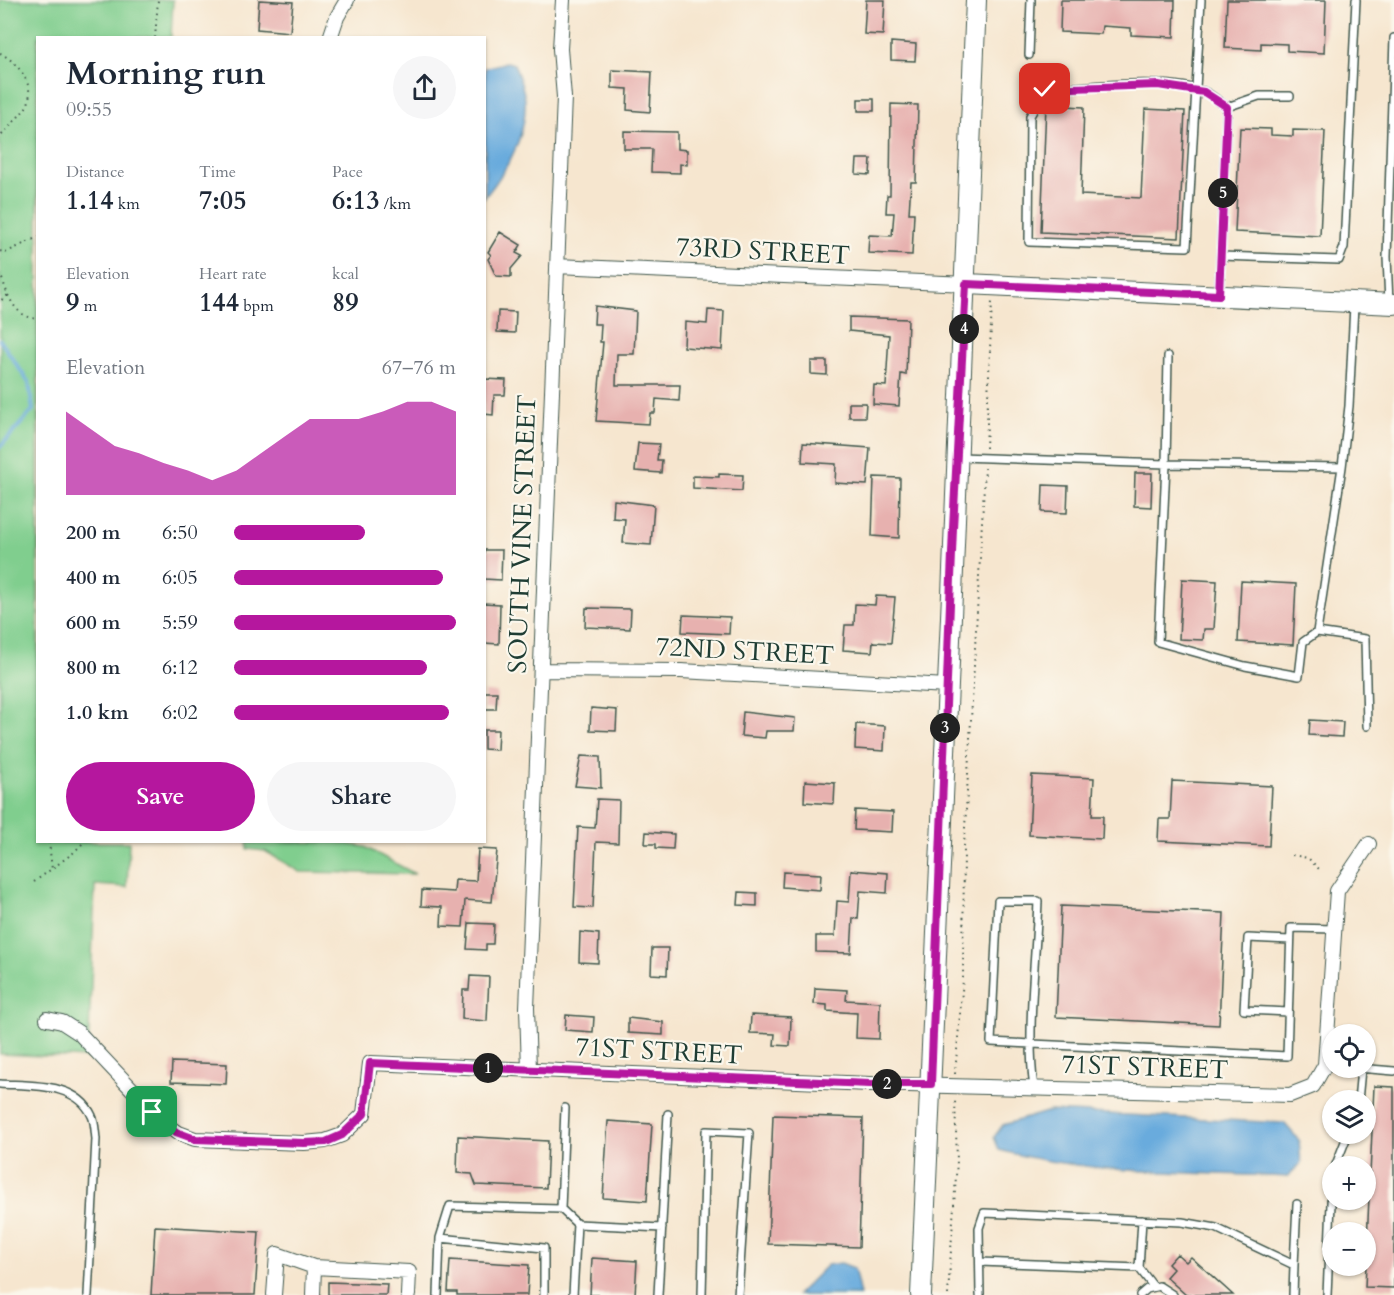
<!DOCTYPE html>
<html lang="en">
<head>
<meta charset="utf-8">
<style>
  :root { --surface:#fff; --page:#f6f6f7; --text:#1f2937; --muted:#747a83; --accent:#b5179e }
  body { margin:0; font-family:Cardo,serif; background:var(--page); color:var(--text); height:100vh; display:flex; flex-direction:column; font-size:22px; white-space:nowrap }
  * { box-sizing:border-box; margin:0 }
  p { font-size:20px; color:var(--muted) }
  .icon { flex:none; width:33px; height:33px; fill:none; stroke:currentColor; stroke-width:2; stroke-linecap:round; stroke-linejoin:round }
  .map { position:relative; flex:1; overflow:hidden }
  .panel { position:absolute; left:36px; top:36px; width:450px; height:807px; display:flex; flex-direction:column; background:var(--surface); border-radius:0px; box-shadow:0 2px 4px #0004 }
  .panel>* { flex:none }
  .controls { position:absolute; left:1322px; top:1024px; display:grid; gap:12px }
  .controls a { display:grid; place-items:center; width:54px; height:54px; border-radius:50%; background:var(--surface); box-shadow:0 2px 4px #0004; font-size:30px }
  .pin { position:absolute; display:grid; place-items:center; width:51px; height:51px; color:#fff; margin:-26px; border-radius:12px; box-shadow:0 3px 9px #0006 }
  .km { position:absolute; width:30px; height:30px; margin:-15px; border-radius:50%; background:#222; color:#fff; font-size:16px; line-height:30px; text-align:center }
  .round { display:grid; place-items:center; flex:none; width:63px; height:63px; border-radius:32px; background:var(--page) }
  .overview { display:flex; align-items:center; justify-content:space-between; height:102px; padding:0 30px }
  h1 { font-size:33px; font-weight:800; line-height:45px }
  .stats { display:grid; grid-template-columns:repeat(3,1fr); gap:9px; height:102px; padding:6px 30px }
  .stats div { display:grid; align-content:center }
  .stats b { font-size:26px; font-weight:800 }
  .stats small { font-size:16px; font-weight:400 }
  .stats p { font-size:16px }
  .chart { height:168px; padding:12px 30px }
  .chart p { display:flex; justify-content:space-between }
  .chart svg { width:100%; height:108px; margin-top:6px; fill:var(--accent); opacity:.7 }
  .action { display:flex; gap:12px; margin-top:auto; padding:12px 30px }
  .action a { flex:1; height:69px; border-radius:36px; background:var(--accent); color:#fff; font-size:24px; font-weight:800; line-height:69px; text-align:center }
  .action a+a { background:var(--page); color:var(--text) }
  ul { padding:0 30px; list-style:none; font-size:20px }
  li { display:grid; grid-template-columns:96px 72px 1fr; align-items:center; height:45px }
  li i { height:15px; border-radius:8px; background:var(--accent) }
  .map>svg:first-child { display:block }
  .green { fill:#80ce8e; stroke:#508661; stroke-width:1.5 }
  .water { fill:#69abdd; stroke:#447488; stroke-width:1.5 }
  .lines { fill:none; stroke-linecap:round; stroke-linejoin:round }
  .stream { stroke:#69abdd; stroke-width:4 }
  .building { fill:#e7b1af }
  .lane-casing { stroke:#3f564b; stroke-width:10 }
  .street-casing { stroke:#3f564b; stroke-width:16 }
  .secondary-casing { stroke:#3f564b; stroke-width:22 }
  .path { stroke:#3f564b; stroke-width:2; stroke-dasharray:1.5 4.5; stroke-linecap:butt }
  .lane { stroke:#fff; stroke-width:7 }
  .street { stroke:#fff; stroke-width:14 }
  .secondary { stroke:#fff; stroke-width:20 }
  .route-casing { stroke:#fff; stroke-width:12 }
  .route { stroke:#b5179e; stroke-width:8 }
  .labels { text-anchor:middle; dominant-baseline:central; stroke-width:4.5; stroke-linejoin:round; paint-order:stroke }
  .street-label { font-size:26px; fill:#1f3d34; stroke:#fbf7ec }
</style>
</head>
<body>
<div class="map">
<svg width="1394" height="1295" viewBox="0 0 1394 1295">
  <rect width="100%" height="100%" fill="#fbf7ec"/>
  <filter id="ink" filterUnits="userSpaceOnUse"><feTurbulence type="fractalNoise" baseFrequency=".0167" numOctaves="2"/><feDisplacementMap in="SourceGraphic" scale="12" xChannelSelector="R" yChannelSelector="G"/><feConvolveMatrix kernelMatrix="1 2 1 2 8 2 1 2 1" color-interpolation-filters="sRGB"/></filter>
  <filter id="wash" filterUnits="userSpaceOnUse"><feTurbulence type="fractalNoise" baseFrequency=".008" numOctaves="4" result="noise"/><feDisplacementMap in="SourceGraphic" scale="24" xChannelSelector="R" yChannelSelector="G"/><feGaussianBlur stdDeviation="1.35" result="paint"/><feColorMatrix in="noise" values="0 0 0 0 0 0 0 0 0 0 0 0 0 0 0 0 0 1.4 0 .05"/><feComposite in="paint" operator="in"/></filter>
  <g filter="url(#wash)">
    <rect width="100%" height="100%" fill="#f6e6cf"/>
    <path class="green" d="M0,0H173L171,37L38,38V842H129L127,887L95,885L88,1058L0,1054Z
      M247,842H337L365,847L415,874L300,872L265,851L248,849Z"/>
    <path class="water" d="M507,62L514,64C518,75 524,88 525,100C527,136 507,170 485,197V68Z
      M1050,1111L1284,1123L1299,1140L1301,1163L1287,1177C1190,1171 1094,1176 999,1150L994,1137L1003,1125Z
      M841,1263L854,1268L860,1295H797L827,1265Z"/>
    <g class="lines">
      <path class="stream" d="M0,340L29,383L33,410L0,447"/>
    </g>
    <g id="blocks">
      <path class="building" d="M259,0L293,2L290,32L257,29Z
        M866,0H885L883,35L864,34Z
        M1061,0H1175L1174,37L1131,35V28L1102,26L1101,34L1060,32Z
        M1227,0H1326L1324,53L1287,51V44L1261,43V50L1225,48Z
        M891,42L916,44L915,61L891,60Z
        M612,70L652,72L650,112L627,110L628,89L612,88Z
        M858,99H874V111H858Z
        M891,104L918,105L916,182H911L909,213H914L912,255L868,253L869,235L892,236L894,213H886L887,195H890Z
        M1046,105L1084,107L1081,195L1141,198L1145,109L1185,111L1179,238L1041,232Z
        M1240,128L1271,129V135L1293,136V130L1325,131L1320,236L1235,232Z
        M624,131L677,132V149L687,150V165L680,164V173L651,172L652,149H624Z
        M857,159H871L870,175L856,174Z
        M500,232L521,245L516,253L522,256L511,269V277L496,276L488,259L491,255L488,252Z
        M595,306L636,311L634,354H617L616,385H680L679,401L656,399L655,413H650L649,424L596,421L603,342H600L601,324H594Z
        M708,310L724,311L722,350L684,347L685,322L707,324Z
        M498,311L516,312L515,333L497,332Z
        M849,317L908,319L906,375L901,374L899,406L873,404L874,385L886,386L889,335L849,331Z
        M811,361H827V375L811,374Z
        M484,379L506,380L505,395H494L493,415L484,414Z
        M849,403H866L865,417H849Z
        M638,443L659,444L657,460H662L661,473L635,471Z
        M803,443L870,448L867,485L835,483L836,464L802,462Z
        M1135,473H1152L1151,507L1134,506Z
        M719,474L743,475L742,491L693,488V476L719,477Z
        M874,477L900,478L899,538L872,536Z
        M1043,485L1068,486L1067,513L1042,512Z
        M614,500L654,505L651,545L623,543L625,519L613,518Z
        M484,550H502L501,580L484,579Z
        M1182,579L1217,581L1214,629H1204L1203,640L1179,639Z
        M1241,581L1296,584L1293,645L1238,642Z
        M876,596L895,597L891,643L873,642L872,652L843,650L845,625H854L855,604L875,605Z
        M484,603L500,604L499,644L484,643Z
        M586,608L631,609L630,629L585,627Z
        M683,615L730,617L729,634L682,632Z
        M484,692H497L496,709H484Z
        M591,708L617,710L616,731L590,730Z
        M743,712L795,718L794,731H766L765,738L741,736Z
        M1310,720L1343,722L1342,737L1309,735Z
        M856,724L885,726L884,751L855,749Z
        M484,730H498L497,750L484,749Z
        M581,756L600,757L601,788L575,786Z
        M1032,775L1094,778L1092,816H1103L1102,839L1029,835Z
        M805,781L835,783L834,804L804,802Z
        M1172,781L1272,786L1269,846L1158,841L1159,819H1170Z
        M597,799L619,800L618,843L596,842L593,908L574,907L578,827L595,828Z
        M855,810L893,812L892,832L854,830Z
        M646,832L674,834L673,849L656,848V844H645Z
        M478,849L497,850L492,902L465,900L463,927L441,926L442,907L421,906L422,890L454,892L455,880L476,881Z
        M851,870L888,873L887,893L860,891L858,919L853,918L851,953L816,952V936H835L837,901L849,902Z
        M783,872L821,874L820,890L782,887Z
        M739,892L757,893V906L738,905Z
        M1061,906L1224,913L1219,1025L1056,1017Z
        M469,923L494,924L493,944H486V950L467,949Z
        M580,932L599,934L598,963L579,962Z
        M652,948H668L667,975L651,974Z
        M470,976L489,977L487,1021L462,1019L463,990H469Z
        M815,988L847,990L846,1000L880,1002L879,1039L856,1038L857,1013L827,1011V1005L814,1004Z
        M566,1015L594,1017L593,1032L565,1030Z
        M751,1015L791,1017L790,1046L774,1045L775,1034L750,1033Z
        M628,1018L663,1022V1035L628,1033Z
        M172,1062L227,1064L226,1084L171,1082Z
        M1374,1086L1394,1087V1288L1365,1287Z
        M773,1115L863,1118L859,1247L768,1244Z
        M608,1121L652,1124L647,1201L603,1198Z
        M458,1136L548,1141L546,1188L476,1185L472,1174L457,1173Z
        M155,1226L259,1232L255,1295H151Z
        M1177,1254L1186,1262L1191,1257L1233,1295H1186L1166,1277L1173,1269L1168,1264Z
        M592,1258L637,1261L635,1295H590Z
        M450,1260L529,1265L527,1295H457V1292H448Z
        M328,1282L387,1284L386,1295H328Z"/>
    </g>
  </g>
  <g filter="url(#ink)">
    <use href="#blocks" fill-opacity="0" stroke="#3f564b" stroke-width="1.5"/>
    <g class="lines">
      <g class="lane-casing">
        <path id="lane" d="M1201,0L1187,247L1029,242L1030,116L1045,89C1090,87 1162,77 1203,91C1211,94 1219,102 1227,107
          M1029,55L1031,0
          M1221,256L1339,260L1344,247L1356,0
          M1219,293L1227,107L1259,96H1290
          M1389,303L1387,257L1394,38
          M1168,356L1166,464L1342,467L1317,632L1365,639L1367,726
          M960,457L1166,464L1158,642L1245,666L1299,676L1303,642L1317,632
          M1342,467L1349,406L1354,305
          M1288,1012L1244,1010L1248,938L1290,940
          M1358,1068L1394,1071
          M0,1084C31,1086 77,1082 92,1116C95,1122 95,1132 96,1139L88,1295
          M1034,1088C1026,1032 1036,958 1038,901H998L991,1042L1032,1044L1287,1056L1291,928L1335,929
          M1358,1101L1361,1069
          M565,1108L561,1209L577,1224
          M1335,1167L1348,1134
          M440,1238L544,1248V1295
          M980,1262L1139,1268L1142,1220
          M1294,1265L1297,1204
          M1139,1268L1153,1286
          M438,1295L440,1238L450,1206L561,1209
          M573,1295L577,1224L662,1228
          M658,1295L668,1114
          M702,1295L706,1131L749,1133L738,1295
          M980,1295L979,1228L984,1213L1182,1222L1216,1228L1294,1265L1293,1295
          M1140,1295L1147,1289L1159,1286L1173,1295
          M1327,1295L1332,1181"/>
      </g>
      <g class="street-casing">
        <path id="street" d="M330,38L337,17L347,0
          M557,266L967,284
          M541,670L681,671L947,686
          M47,1019L62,1022L79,1033L164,1123L176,1132L195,1139L304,1143L325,1141L342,1135L364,1114L370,1063L870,1084L1290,1095L1313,1086L1325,1065L1337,891L1369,844
          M529,1069L527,1008L564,97L560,49L563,0
          M274,1295L277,1254L314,1267
          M313,1295L314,1267L409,1272L408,1295"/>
      </g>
      <g class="secondary-casing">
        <path id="secondary" d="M967,284L1394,304
          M921,1295C939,863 961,432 976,0"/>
      </g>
      <path class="path" d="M155,38L158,0
        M0,53C16,61 35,83 28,104C24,112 7,129 0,137
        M0,251L5,253L38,237
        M0,273L8,295L0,301
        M8,295C15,309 21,317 38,319
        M986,448L992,301
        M49,842L52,870
        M1292,855L1308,858L1320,870
        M34,882L73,853L84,842
        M955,1074L963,979L964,846L985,468
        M948,1295L957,1161L955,1100"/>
      <use href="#lane" class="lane"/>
      <use href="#street" class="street"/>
      <use href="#secondary" class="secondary"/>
    </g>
  </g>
  <g class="lines" filter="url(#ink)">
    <g class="route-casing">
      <path id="route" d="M152,1112L176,1132L195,1139L304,1143L326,1142L342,1135L364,1114L370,1063L870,1084H931L953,528L966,284L1219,295L1227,107L1204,92L1158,85L1045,89"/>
    </g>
    <use href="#route" class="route"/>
  </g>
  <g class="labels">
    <g class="street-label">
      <text transform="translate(763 251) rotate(3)">73RD STREET</text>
      <text transform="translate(522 534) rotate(-88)">SOUTH VINE STREET</text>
      <text transform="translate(745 651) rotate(3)">72ND STREET</text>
      <text transform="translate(659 1051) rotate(3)">71ST STREET</text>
      <text transform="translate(1145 1067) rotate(2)">71ST STREET</text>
    </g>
  </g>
</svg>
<div class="controls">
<a><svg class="icon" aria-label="locate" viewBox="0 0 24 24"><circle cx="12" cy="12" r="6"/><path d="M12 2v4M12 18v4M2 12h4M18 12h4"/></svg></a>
<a><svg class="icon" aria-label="layers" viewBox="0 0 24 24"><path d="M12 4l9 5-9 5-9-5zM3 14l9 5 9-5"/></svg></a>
<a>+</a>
<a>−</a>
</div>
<div class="pin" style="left:152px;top:1112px;background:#1e9e55"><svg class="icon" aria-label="arrive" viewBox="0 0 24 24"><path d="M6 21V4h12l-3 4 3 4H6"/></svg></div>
<div class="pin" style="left:1045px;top:89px;background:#d93025"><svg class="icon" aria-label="check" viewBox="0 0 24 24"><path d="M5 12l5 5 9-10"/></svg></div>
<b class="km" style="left:488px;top:1068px">1</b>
<b class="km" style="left:887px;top:1084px">2</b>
<b class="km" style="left:945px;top:728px">3</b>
<b class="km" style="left:964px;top:329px">4</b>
<b class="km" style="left:1223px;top:193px">5</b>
<section class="panel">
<div class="overview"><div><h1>Morning run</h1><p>09:55</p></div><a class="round"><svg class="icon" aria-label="share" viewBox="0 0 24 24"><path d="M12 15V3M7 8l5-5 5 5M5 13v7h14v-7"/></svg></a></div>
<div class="stats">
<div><p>Distance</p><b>1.14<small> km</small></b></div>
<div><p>Time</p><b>7:05</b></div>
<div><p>Pace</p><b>6:13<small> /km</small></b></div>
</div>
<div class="stats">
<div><p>Elevation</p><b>9<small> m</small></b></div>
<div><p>Heart rate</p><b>144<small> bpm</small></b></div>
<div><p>kcal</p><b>89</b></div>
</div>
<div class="chart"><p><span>Elevation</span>67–76 m</p>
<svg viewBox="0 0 160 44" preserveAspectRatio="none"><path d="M0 44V10L10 17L20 24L30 27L40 31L50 34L60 38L70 34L80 27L90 20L100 13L110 13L120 13L130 10L140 6L150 6L160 10V44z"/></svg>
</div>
<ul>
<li><b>200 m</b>6:50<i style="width:59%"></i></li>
<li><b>400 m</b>6:05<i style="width:94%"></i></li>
<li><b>600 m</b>5:59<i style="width:100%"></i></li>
<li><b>800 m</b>6:12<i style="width:87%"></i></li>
<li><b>1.0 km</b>6:02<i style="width:97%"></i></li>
</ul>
<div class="action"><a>Save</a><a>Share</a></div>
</section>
</div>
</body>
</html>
